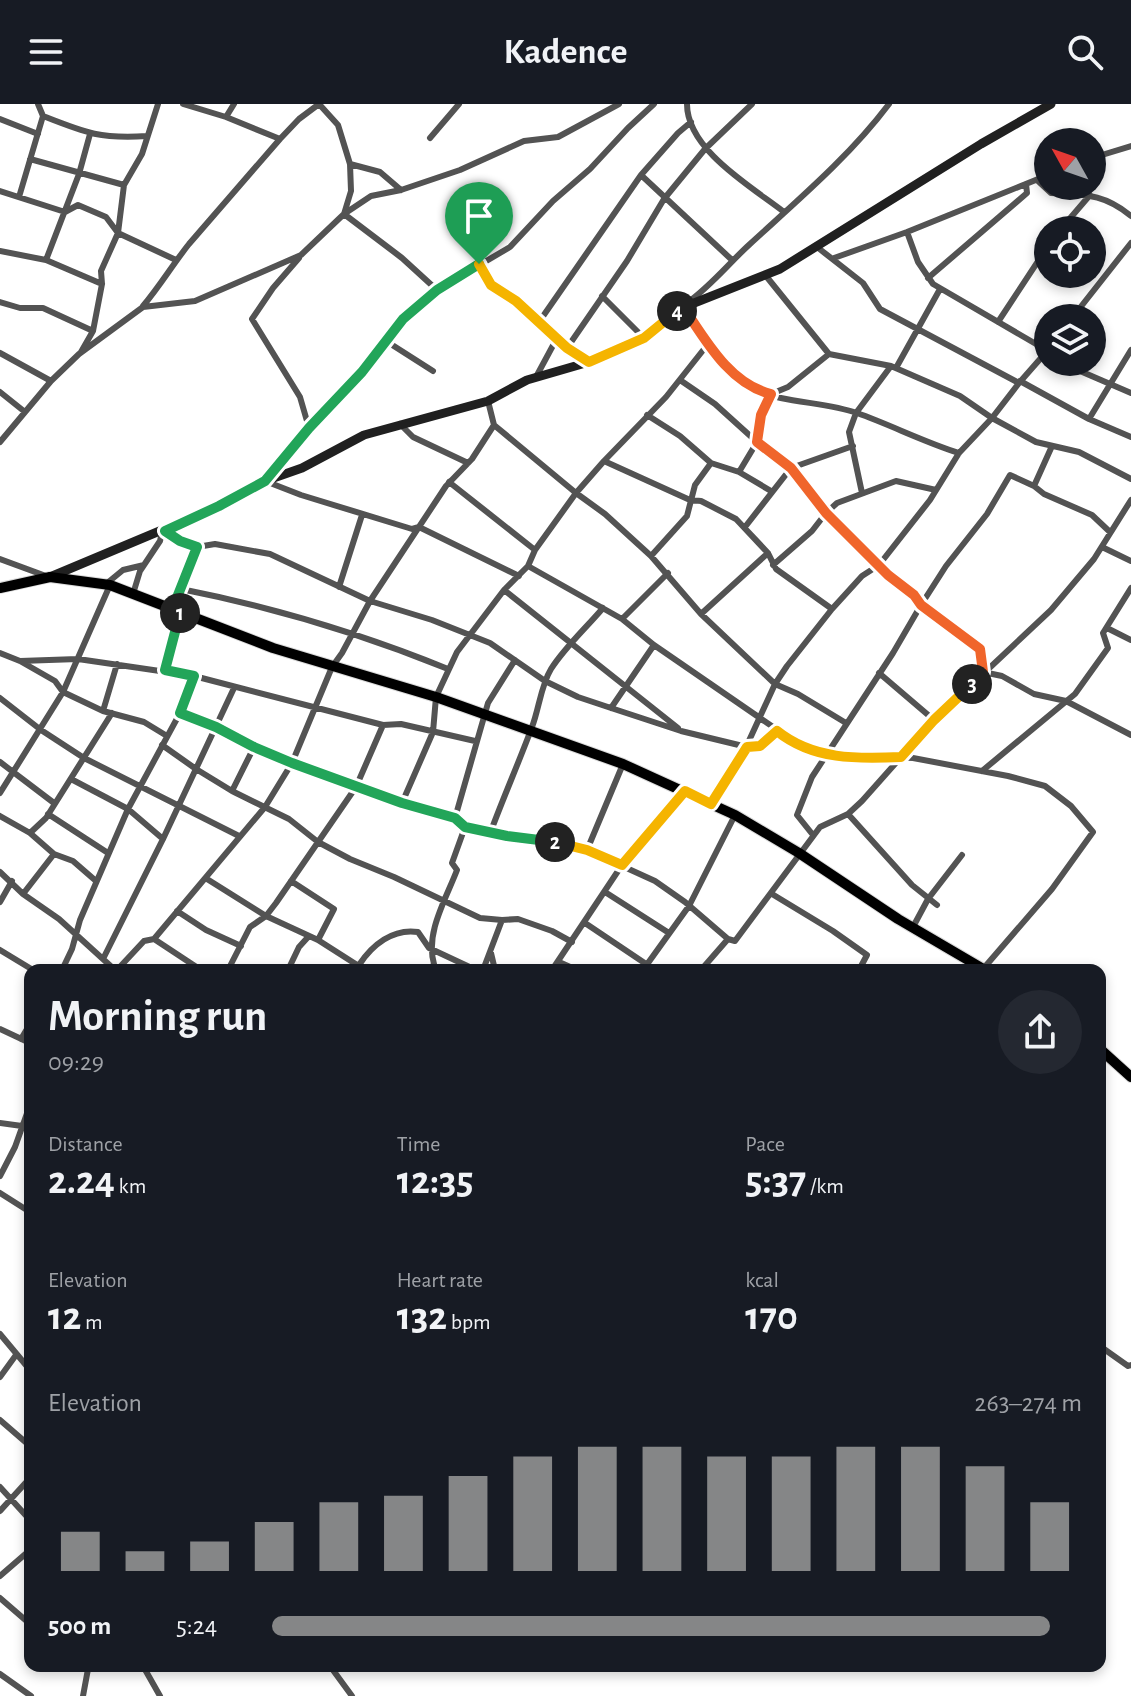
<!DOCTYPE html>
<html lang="en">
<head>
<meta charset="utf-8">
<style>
  :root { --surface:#171b24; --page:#242831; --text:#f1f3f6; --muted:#9ea1a6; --accent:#858687 }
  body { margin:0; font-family:"Alegreya Sans",sans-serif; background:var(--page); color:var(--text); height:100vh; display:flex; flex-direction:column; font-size:30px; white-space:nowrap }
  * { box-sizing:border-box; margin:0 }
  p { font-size:26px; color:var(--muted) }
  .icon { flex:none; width:44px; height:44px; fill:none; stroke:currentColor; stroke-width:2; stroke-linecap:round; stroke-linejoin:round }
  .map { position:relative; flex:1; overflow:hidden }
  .details { position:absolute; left:24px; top:860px; width:1082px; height:708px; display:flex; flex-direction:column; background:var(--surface); border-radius:16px; box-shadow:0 4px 12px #0003 }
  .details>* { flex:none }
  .needle { width:52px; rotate:310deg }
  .controls { position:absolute; left:1034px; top:24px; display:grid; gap:16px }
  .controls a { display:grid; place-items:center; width:72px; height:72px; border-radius:50%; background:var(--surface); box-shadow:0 4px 12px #0003; font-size:40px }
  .pin { position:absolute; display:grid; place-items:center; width:68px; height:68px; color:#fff; margin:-82px -34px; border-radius:50% 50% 50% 0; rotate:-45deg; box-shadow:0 0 8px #0007 }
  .pin .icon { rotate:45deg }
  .km { position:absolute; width:40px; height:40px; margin:-20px; border-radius:50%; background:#222; color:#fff; font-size:22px; line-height:40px; text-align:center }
  .round { display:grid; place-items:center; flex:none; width:84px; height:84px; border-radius:42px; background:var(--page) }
  .head { display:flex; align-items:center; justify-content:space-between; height:136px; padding:0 24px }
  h1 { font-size:44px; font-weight:700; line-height:60px }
  .metrics { display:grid; grid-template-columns:repeat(3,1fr); gap:12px; height:136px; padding:8px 24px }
  .metrics div { display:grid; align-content:center }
  .metrics b { font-size:40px; font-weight:700 }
  .metrics small { font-size:22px; font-weight:400 }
  .metrics p { font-size:22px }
  .chart { height:224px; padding:16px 24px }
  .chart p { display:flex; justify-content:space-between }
  .chart svg { width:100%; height:144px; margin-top:8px; stroke:var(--accent); stroke-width:6 }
  ul { padding:0 24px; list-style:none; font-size:26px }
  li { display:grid; grid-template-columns:128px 96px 1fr; align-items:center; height:60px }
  li i { height:20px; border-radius:10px; background:var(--accent) }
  header { display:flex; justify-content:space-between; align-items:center; height:104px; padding:0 24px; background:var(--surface); font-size:36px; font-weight:700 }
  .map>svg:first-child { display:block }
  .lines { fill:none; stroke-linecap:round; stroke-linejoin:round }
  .primary-casing { stroke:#dbdbdb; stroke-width:12 }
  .street { stroke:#535353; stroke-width:6 }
  .secondary { stroke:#202020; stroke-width:9 }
  .primary { stroke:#000; stroke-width:10 }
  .split-1-casing { stroke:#fff; stroke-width:16 }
  .split-2-casing { stroke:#fff; stroke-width:16 }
  .split-3-casing { stroke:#fff; stroke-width:16 }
  .split-4-casing { stroke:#fff; stroke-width:16 }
  .split-5-casing { stroke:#fff; stroke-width:16 }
  .split-1 { stroke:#22a559; stroke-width:10 }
  .split-2 { stroke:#22a559; stroke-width:10 }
  .split-3 { stroke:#f5b400; stroke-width:10 }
  .split-4 { stroke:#f0652b; stroke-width:10 }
  .split-5 { stroke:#f5b400; stroke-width:10 }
</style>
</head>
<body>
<header><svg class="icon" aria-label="menu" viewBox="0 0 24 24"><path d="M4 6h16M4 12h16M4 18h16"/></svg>Kadence<svg class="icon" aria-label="search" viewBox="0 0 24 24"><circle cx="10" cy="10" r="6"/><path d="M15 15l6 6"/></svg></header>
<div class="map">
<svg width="1131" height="1592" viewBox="0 0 1131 1592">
  <rect width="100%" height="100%" fill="#fff"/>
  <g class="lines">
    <g class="primary-casing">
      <path id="primary" d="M0,484L50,473L110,481L273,544L436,593L623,660L735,711L799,749L898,815L985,866
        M1100,945L1131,973"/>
    </g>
    <path class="street" d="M183,0L226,13L280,35L299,15L319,0
      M319,0L338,21L350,60L351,87L344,110
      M687,0C687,46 752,83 784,108
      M43,12C86,29 100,35 147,32
      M226,13L234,0
      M0,15L38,30
      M430,34L459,0
      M1092,54L1131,42
      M30,55L124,81
      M350,60L380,68L401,86
      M641,71L732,156
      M1037,76L1051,89C1084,91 1103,89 1131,112
      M0,87L65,108L78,101L106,113L118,129L176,156
      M19,93L43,12L38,0
      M344,110L402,154L437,186
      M1060,126L1090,91
      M907,128L918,158L933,180L1048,247
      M817,143L863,179L880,205L1019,279
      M0,147L46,156L102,180
      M299,154L273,184L252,215L300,293L309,324
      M834,154L907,128L1048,71
      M46,156L79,70L90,30
      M479,160L491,181L516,197L567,244L588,258
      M766,172L829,250L788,283L771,290L761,311L757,338L791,364L826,409L888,471L914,491L921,501L980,545L983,568L1002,572L1034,590L1066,597L1131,631
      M928,174L1027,89L1026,80
      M602,192L644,234
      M0,198L20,204H43L93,227
      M687,199C711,182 729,159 750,140C798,96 850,52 889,0
      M143,202C160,182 173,160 189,140L280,35
      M684,204C700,229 726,273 755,286C784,299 826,298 857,309C891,321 924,338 959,349
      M1072,214L1131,139
      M539,218L641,71L678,29L691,18
      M998,218L1048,142
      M386,237L433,267
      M567,244L627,157L664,95L705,45L752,0
      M81,248L93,227L102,180L101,167L118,129L124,81L142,50L158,0
      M0,249L51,277
      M829,250L891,262L856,309L849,328L862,389
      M1065,258L1080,267L1131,289
      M891,262L960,292L992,314L1036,338L1079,348L1131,375
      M896,264L940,185
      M536,273L557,234
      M680,276L715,300L757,338L739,368
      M1020,277L1089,315L1131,333
      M0,288L25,308
      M647,311L680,332L711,359L739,368L771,387
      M1089,315L1131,246
      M400,320L413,333L468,359
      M494,321L576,389L604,357L690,396L701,397L736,415L768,449L776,465L832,505
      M0,338L51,277L79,250L143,203L195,197L301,151L344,110L371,92L401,86L460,66L524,37L558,33L619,0
      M604,357L666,293L708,240
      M449,378L535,446
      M1034,382L1052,342
      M745,423L791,364L853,342
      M165,427L180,437L197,443L215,440L270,450L370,497L432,516L490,539L545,577L578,593L611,604L681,627L747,643L760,642L777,627
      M1102,443L1131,457
      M651,452L687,412L695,381L711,359
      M0,455L46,472
      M773,461L812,427L826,409L837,399L896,377L936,386
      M528,462L622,515L654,541L805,645L826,651L913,654L1008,672L1045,682L1071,702L1093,728L1052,785L983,865
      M519,472L419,423L412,425L301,391L265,377L309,324L362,268L403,215L437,186L510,143L553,97L590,65L628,24L654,0
      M106,480L123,466L144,461
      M339,483L362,411
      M181,485C272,503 362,530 448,565
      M504,486L678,624
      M133,490L140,467L160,437L162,428
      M172,506L197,443
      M701,510L768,449
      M622,515L668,469
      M1107,524L1131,536
      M0,549L20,557L55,577L63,588L103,607L144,618L167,632
      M20,557L78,555L194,572L383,621L401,620L475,637
      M165,566L182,509
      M879,569L934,616
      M0,594L41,626L84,654L239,732
      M611,604L654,541
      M103,607L117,560
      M180,609L216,623L254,643L292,659L402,699L455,714L465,723L507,732L560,738L587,746L655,777L685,798L728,835L735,837L820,723L848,710L862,697L934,616L1051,506L1094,455L1131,396
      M162,641L196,665L232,687L289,715L318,738L350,755L394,773L480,814L502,816L518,815L552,827L572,838
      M0,658L54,699
      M982,667L1075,590L1108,544L1103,529L1131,484
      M71,675L128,705L163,735
      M232,687L254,643
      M0,689L63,588L110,481
      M402,699L433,628L436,593L457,548L504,486L528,462L535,446L576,389L605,410L651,452L701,510L775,580L798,590L846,619
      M711,700L742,652L775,580L787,562L832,505L862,472L879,461L930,396L959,349L992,314L1019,279L1048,246
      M48,710L108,749
      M848,710L912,781L937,801
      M0,712L30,729L54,750L73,757L96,777
      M455,714L488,599L515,556
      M491,727C504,692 519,658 532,623C539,605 541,581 551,565C565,543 586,524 603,504
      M30,729L46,714L112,609
      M813,731L797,711L812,673L893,549L921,501L946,462L987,410L1010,371L1034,382L1044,390L1092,411L1110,428
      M587,746L623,660
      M0,768L23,790L59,815L115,866
      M207,775L266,812L318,836L365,866
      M291,777L334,805L318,836
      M605,788L669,829
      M23,790L54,750
      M772,790L833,827L867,851L859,866
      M0,798L12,777
      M177,807L206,826L241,842
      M585,819L655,866
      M913,823L928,795L962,751
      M154,835L201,866
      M0,846L33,866
      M491,849L495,866
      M103,855L163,735L234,584
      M559,858L577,866
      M359,861C372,841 393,824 418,828L429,844L476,866
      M62,866L72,845L80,816L128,705L180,609L194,572
      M117,866L144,837L154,835L265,703L292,659L332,563L342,549L370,497L446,382L472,355L494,321L488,297
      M228,866L250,823L266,812L276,799L356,683L383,621
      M288,866L299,843L309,832
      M430,866L434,860C425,829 446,795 457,766L452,759L465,723
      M483,866L502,816
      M552,866L622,761L685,687
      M643,866L689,802L735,711
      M701,866L728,835
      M0,925L30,939
      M21,935L30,920
      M0,1019L22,1022L30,1026
      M0,1072L15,1043L30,1001
      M0,1089L30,1108
      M0,1230L30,1266
      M1100,1250L1104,1245L1128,1262L1131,1261
      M0,1273L16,1251
      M0,1316L30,1342
      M0,1383L30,1416
      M0,1407L30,1374
      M0,1472L30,1446
      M0,1494L30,1520
      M143,1562L160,1592
      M330,1562L352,1592
      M0,1570L31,1592
      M83,1592L88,1565"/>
    <path class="secondary" d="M50,473L219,402L265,377L302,364L364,331L488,297L527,276L589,258L644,234L679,205L780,165L981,40L1051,0"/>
    <use href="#primary" class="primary"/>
  </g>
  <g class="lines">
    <g class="split-1-casing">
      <path id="split-1" d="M180,509L172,506L197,443L180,437L165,427L219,402L265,377L309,324L362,268L403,215L437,186L479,160"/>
    </g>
    <g class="split-2-casing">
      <path id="split-2" d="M180,509L165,566L194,572L180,609L216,623L254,643L292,659L402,699L455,714L465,723L507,732L555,738"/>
    </g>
    <g class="split-3-casing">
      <path id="split-3" d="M555,738L587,746L622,761L685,687L711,700L747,643L760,642L777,627C813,656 857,655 901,653L934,616L972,580"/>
    </g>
    <g class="split-4-casing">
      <path id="split-4" d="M677,207L684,204C706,237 730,280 771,290L761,311L757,338L791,364L826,409L888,471L914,491L921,501L980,545L983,568L972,580"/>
    </g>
    <g class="split-5-casing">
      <path id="split-5" d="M479,160L491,181L516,197L567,244L589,258L644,234L677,207"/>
    </g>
    <use href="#split-1" class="split-1"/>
    <use href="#split-2" class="split-2"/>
    <use href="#split-3" class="split-3"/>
    <use href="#split-4" class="split-4"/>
    <use href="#split-5" class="split-5"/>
  </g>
</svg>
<div class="controls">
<a><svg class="needle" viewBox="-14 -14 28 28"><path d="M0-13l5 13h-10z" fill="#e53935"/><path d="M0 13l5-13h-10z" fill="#9ea1a6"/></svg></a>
<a><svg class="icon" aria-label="locate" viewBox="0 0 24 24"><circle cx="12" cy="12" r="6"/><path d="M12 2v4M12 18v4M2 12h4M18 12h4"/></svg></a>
<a><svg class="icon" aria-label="layers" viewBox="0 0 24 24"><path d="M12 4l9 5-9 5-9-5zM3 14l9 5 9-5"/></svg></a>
</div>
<div class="pin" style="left:479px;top:160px;background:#1e9e55"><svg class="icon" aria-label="arrive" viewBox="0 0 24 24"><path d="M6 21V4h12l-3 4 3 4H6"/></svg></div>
<b class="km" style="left:180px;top:509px">1</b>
<b class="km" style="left:555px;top:738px">2</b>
<b class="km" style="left:972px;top:580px">3</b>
<b class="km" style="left:677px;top:207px">4</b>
<section class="details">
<div class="head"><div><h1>Morning run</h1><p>09:29</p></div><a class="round"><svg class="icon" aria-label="share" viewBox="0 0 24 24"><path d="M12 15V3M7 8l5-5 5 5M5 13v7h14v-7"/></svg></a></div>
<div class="metrics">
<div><p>Distance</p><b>2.24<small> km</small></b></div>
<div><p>Time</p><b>12:35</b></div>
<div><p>Pace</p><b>5:37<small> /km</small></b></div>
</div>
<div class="metrics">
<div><p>Elevation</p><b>12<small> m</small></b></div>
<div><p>Heart rate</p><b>132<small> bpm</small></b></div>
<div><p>kcal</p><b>170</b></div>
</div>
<div class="chart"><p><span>Elevation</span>263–274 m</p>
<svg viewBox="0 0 160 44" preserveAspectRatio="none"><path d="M5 44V32M15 44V38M25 44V35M35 44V29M45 44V23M55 44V21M65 44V15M75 44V9M85 44V6M95 44V6M105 44V9M115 44V9M125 44V6M135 44V6M145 44V12M155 44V23"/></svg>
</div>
<ul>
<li><b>500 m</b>5:24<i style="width:96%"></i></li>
</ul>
</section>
</div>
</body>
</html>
